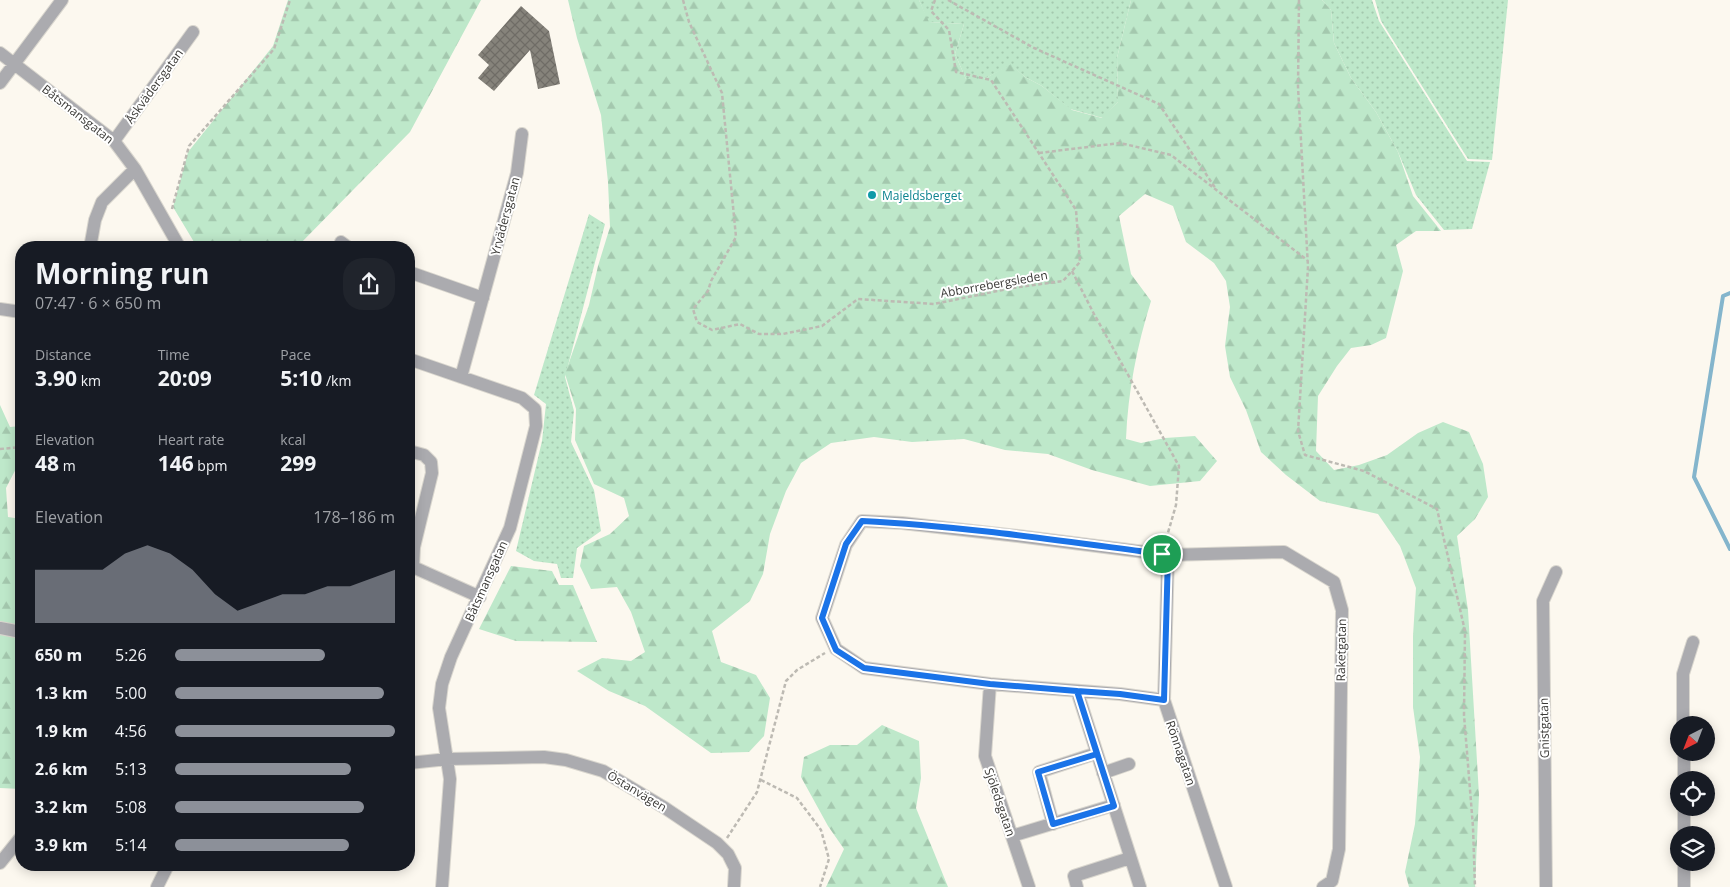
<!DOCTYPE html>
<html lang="en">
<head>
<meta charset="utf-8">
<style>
  :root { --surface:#171b24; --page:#20242c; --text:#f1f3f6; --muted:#9ea1a6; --accent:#8c9099 }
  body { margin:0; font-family:"Open Sans",sans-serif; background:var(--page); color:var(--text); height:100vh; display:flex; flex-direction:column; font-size:19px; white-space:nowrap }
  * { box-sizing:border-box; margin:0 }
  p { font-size:16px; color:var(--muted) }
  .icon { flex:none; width:28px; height:28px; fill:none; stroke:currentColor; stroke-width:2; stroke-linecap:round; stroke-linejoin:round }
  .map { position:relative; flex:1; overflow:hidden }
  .details { position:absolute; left:15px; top:241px; width:400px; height:630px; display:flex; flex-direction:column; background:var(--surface); border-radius:20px; box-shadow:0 2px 12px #0003 }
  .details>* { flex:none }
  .needle { width:32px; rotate:222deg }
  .fabs { position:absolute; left:1670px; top:716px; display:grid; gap:10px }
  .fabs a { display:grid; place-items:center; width:45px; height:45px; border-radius:50%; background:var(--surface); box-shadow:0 2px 12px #0003; font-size:25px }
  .pin { position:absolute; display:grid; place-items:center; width:42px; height:42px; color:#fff; margin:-21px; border:2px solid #fff; border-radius:50%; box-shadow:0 1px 5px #0007 }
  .round { display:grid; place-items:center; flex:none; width:52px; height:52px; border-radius:20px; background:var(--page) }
  .head { display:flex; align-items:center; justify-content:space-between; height:85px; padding:0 20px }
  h1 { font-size:28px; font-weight:700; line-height:38px }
  .figures { display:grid; grid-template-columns:repeat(3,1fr); gap:8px; height:85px; padding:5px 20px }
  .figures div { display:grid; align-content:center }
  .figures b { font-size:21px; font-weight:700 }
  .figures small { font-size:14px; font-weight:400 }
  .figures p { font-size:14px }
  .chart { height:140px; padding:10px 20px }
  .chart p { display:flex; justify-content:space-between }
  .chart svg { width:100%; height:90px; margin-top:5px; fill:var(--accent); opacity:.7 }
  ul { padding:0 20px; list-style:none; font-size:16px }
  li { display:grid; grid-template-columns:80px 60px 1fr; align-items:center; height:38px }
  li i { height:12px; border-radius:6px; background:var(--accent) }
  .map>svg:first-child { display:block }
  .grass { fill:url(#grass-dots) }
  .forest { fill:url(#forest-firs) }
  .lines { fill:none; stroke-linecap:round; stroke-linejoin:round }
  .stream { stroke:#84b5cc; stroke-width:4 }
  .building { fill:url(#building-cross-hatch) }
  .minor-casing { stroke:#d9d6ce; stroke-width:14 }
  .path { stroke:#bdbab3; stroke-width:2.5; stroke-dasharray:4 2.5; stroke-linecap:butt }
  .minor { stroke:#ababaf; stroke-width:12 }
  .route-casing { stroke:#fff; stroke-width:10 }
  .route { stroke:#1a73e8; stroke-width:6 }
  .culture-dot { fill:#0f9aa8; stroke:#fff; stroke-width:2 }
  .labels { text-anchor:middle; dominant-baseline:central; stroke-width:4; stroke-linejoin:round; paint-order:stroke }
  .street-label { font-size:12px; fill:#3a3936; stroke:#fff }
  .culture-label { font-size:12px; fill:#0d838f; stroke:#fff; text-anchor:start }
</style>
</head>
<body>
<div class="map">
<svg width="1730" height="887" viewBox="0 0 1730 887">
  <defs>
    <pattern id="grass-dots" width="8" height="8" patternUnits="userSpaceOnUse" patternTransform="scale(1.25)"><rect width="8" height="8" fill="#bee8ca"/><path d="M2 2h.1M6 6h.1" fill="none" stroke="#a4c8ae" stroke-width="1.8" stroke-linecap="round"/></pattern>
    <pattern id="forest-firs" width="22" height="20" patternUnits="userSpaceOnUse" patternTransform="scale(1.25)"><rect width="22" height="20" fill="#bee8ca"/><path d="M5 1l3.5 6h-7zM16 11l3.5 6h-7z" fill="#a4c8ae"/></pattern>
    <pattern id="building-cross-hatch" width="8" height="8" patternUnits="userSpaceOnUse" patternTransform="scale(1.25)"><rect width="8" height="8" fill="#86837b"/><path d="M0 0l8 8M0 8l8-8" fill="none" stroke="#6f6c66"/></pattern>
  </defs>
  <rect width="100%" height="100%" fill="#fcf8ef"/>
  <path class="grass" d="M919,0H1131L1117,58L1118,102L1103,118L1070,109L1042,86L1025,77L1011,65L984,79H966L955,54L964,24L928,22Z
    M1322,0H1372L1379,21L1467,161L1490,162L1472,229L1444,230L1416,195L1398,152L1376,112L1351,78L1334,43L1331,10Z
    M1375,0H1508L1492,160L1468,159L1381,21Z
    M589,214L605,224L565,377L574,411L571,442L594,490L601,531L577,548L573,578H561L557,564L534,561L516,551L542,441L546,404L534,395Z"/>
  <path class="forest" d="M288,0H481L410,132L297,247H197L173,207L188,152L273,46Z
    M568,0H919L929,22L964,24L955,54L966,79H984L1011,64L1025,77L1042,86L1072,110L1102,118L1118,102L1117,58L1131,0H1322L1331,10L1334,43L1351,78L1376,112L1398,152L1413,196L1441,231H1416L1396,245L1403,271L1386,338L1371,345L1351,348L1337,366L1318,396L1316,451L1334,470L1359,465L1387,455L1418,433L1443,422L1469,432L1483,464L1488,497L1475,519L1457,536L1468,610L1479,795L1475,887H1409L1405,872L1415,824L1420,757L1413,707V636L1416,588L1400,546L1378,514L1320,501L1286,475L1261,452L1246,410L1230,377L1225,346L1230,307L1226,281L1214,263L1186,242L1173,206L1145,194L1119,216L1131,274L1151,301C1137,346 1128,391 1126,439L1141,443L1165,438L1195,436L1217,461L1200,481L1150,486L1092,470L1048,454L1005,450L964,439L912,442L874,437L831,443L801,463L786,491L770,534L763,574L750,601L712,631L721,662L756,675L770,698L764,736L749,752L711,753L645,706L609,691L577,671L602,658L631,661L645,652L631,612L617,587L591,589L580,566L584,546L610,534L629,516L624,498L594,484L575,440L576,409L565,374L589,305L598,266L610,227L608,182L601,115L577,38Z
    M0,405L10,427L21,426V459L6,488L8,517L21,519V789L0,788Z
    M511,566L552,571L559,585H573L597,642L516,641L479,629Z
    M882,725L919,741L921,778L916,808L948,887H826L844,849L828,826L801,777L804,757L830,745H857Z"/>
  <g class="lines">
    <path class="stream" d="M1730,293L1723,296L1694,477L1730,549"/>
  </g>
  <path class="building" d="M521,6L549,31L560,84L538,89L530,50L494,91L478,78L489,65L478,55Z"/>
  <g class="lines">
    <g class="minor-casing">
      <path id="minor" d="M0,53L114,141L135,169L180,248
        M0,83L62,0
        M114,141L193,32
        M341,242L349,248
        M90,248L95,220L102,202L135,169
        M409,272L483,298
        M0,309L21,312
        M409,359L522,398L535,409L536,426L510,528L451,657L442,684L439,708L450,779L442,887
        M461,377L517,173L522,134
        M409,451L424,455L431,462L432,473L414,547L413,567
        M1168,555L1164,700L1226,887
        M409,568L413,567L480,597
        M0,628L21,632
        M990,684L985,756L1029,887
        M1077,691L1140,887
        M1164,700L1120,694L990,684L864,668L836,649L822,618L846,545L862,521L902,523L1018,536L1168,555L1284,552L1334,582L1342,610L1339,849L1332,881L1323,887
        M1683,725V674L1693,642
        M1684,752V780
        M409,763L448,759L544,757L566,760L603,771L665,808L717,843L728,854L735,868L734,887
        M1103,773L1129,764
        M1684,808V835
        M1053,824L1039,772L1097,753
        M1012,836L1114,805
        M1684,862V887
        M0,863L21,837
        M157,887L168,865
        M1077,887L1074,876L1130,858
        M1546,887L1543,601L1556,572"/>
    </g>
    <path class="path" d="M683,0L689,22L722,93L736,237L711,281L708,291L693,309L697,322L712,330L740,324L759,334H783L822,326L858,299L934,304L1012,288L1063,281L1080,262L1076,210L991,80L956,72L949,30L931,11L935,0
      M948,0L1034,48L1159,104L1216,189
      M1299,0L1298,87L1308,267L1298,431L1305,455L1364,471L1437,509L1465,631L1464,715L1473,827L1475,887
      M1039,153L1120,143L1171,155L1307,260
      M172,209L189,146L274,49L290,0
      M1072,271L1094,314L1179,466L1176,505L1165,543
      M0,449L21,447
      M761,780L797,798L821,830L829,859L820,887
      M727,838L757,792L786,681L797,670L825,653"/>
    <use href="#minor" class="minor"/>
  </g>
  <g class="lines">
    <g class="route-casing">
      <path id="route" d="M1162,554L1168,555L1164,700L1120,694L1077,691L1097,754L1038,772L1053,824L1114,806L1077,691L990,684L864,668L836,650L822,618L846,544L862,521C962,526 1062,541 1162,554"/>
    </g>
    <use href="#route" class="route"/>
  </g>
  <circle class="culture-dot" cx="872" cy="195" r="5"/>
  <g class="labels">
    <g class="street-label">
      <text transform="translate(154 86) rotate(-54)">Åskvädersgatan</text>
      <text transform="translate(78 114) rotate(38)">Båtsmansgatan</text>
      <text transform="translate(505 216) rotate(-75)">Yrvädersgatan</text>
      <text transform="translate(994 284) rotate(-10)">Abborrebergsleden</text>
      <text transform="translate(486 581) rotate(-66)">Båtsmansgatan</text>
      <text transform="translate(1341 650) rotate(-89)">Raketgatan</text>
      <text transform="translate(1544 728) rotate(-91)">Gnistgatan</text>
      <text transform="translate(1181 753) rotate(71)">Rönnagatan</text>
      <text transform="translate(637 791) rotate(31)">Östanvägen</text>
      <text transform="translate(1000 802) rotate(71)">Sjöledsgatan</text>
    </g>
    <g class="culture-label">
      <text x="882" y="195">Majeldsberget</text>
    </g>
  </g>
</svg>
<div class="fabs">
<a><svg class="needle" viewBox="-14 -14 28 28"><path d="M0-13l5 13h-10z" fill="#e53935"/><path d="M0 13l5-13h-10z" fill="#9ea1a6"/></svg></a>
<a><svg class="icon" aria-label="locate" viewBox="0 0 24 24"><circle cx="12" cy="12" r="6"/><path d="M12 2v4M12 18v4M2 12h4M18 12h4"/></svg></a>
<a><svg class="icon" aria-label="layers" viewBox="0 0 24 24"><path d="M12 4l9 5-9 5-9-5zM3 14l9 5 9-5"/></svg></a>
</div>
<div class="pin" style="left:1162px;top:554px;background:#1e9e55"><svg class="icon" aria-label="arrive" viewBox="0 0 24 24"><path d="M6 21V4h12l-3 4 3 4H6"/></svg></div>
<section class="details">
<div class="head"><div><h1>Morning run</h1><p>07:47 · 6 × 650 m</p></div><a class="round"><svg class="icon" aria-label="share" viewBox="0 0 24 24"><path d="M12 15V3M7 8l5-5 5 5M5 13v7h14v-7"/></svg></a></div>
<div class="figures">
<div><p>Distance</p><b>3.90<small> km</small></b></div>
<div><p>Time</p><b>20:09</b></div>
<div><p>Pace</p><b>5:10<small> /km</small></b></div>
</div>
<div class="figures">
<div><p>Elevation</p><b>48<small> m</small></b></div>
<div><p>Heart rate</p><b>146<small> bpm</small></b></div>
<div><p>kcal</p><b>299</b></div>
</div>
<div class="chart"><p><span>Elevation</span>178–186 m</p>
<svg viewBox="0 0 160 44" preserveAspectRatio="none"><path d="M0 44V18L10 18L20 18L30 18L40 10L50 6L60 10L70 18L80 30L90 38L100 34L110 30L120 30L130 26L140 26L150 22L160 18V44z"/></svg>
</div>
<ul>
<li><b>650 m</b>5:26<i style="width:68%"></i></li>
<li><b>1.3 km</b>5:00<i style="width:95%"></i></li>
<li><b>1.9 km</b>4:56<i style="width:100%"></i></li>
<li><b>2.6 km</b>5:13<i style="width:80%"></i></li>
<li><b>3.2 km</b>5:08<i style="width:86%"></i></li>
<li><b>3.9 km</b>5:14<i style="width:79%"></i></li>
</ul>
</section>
</div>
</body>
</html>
